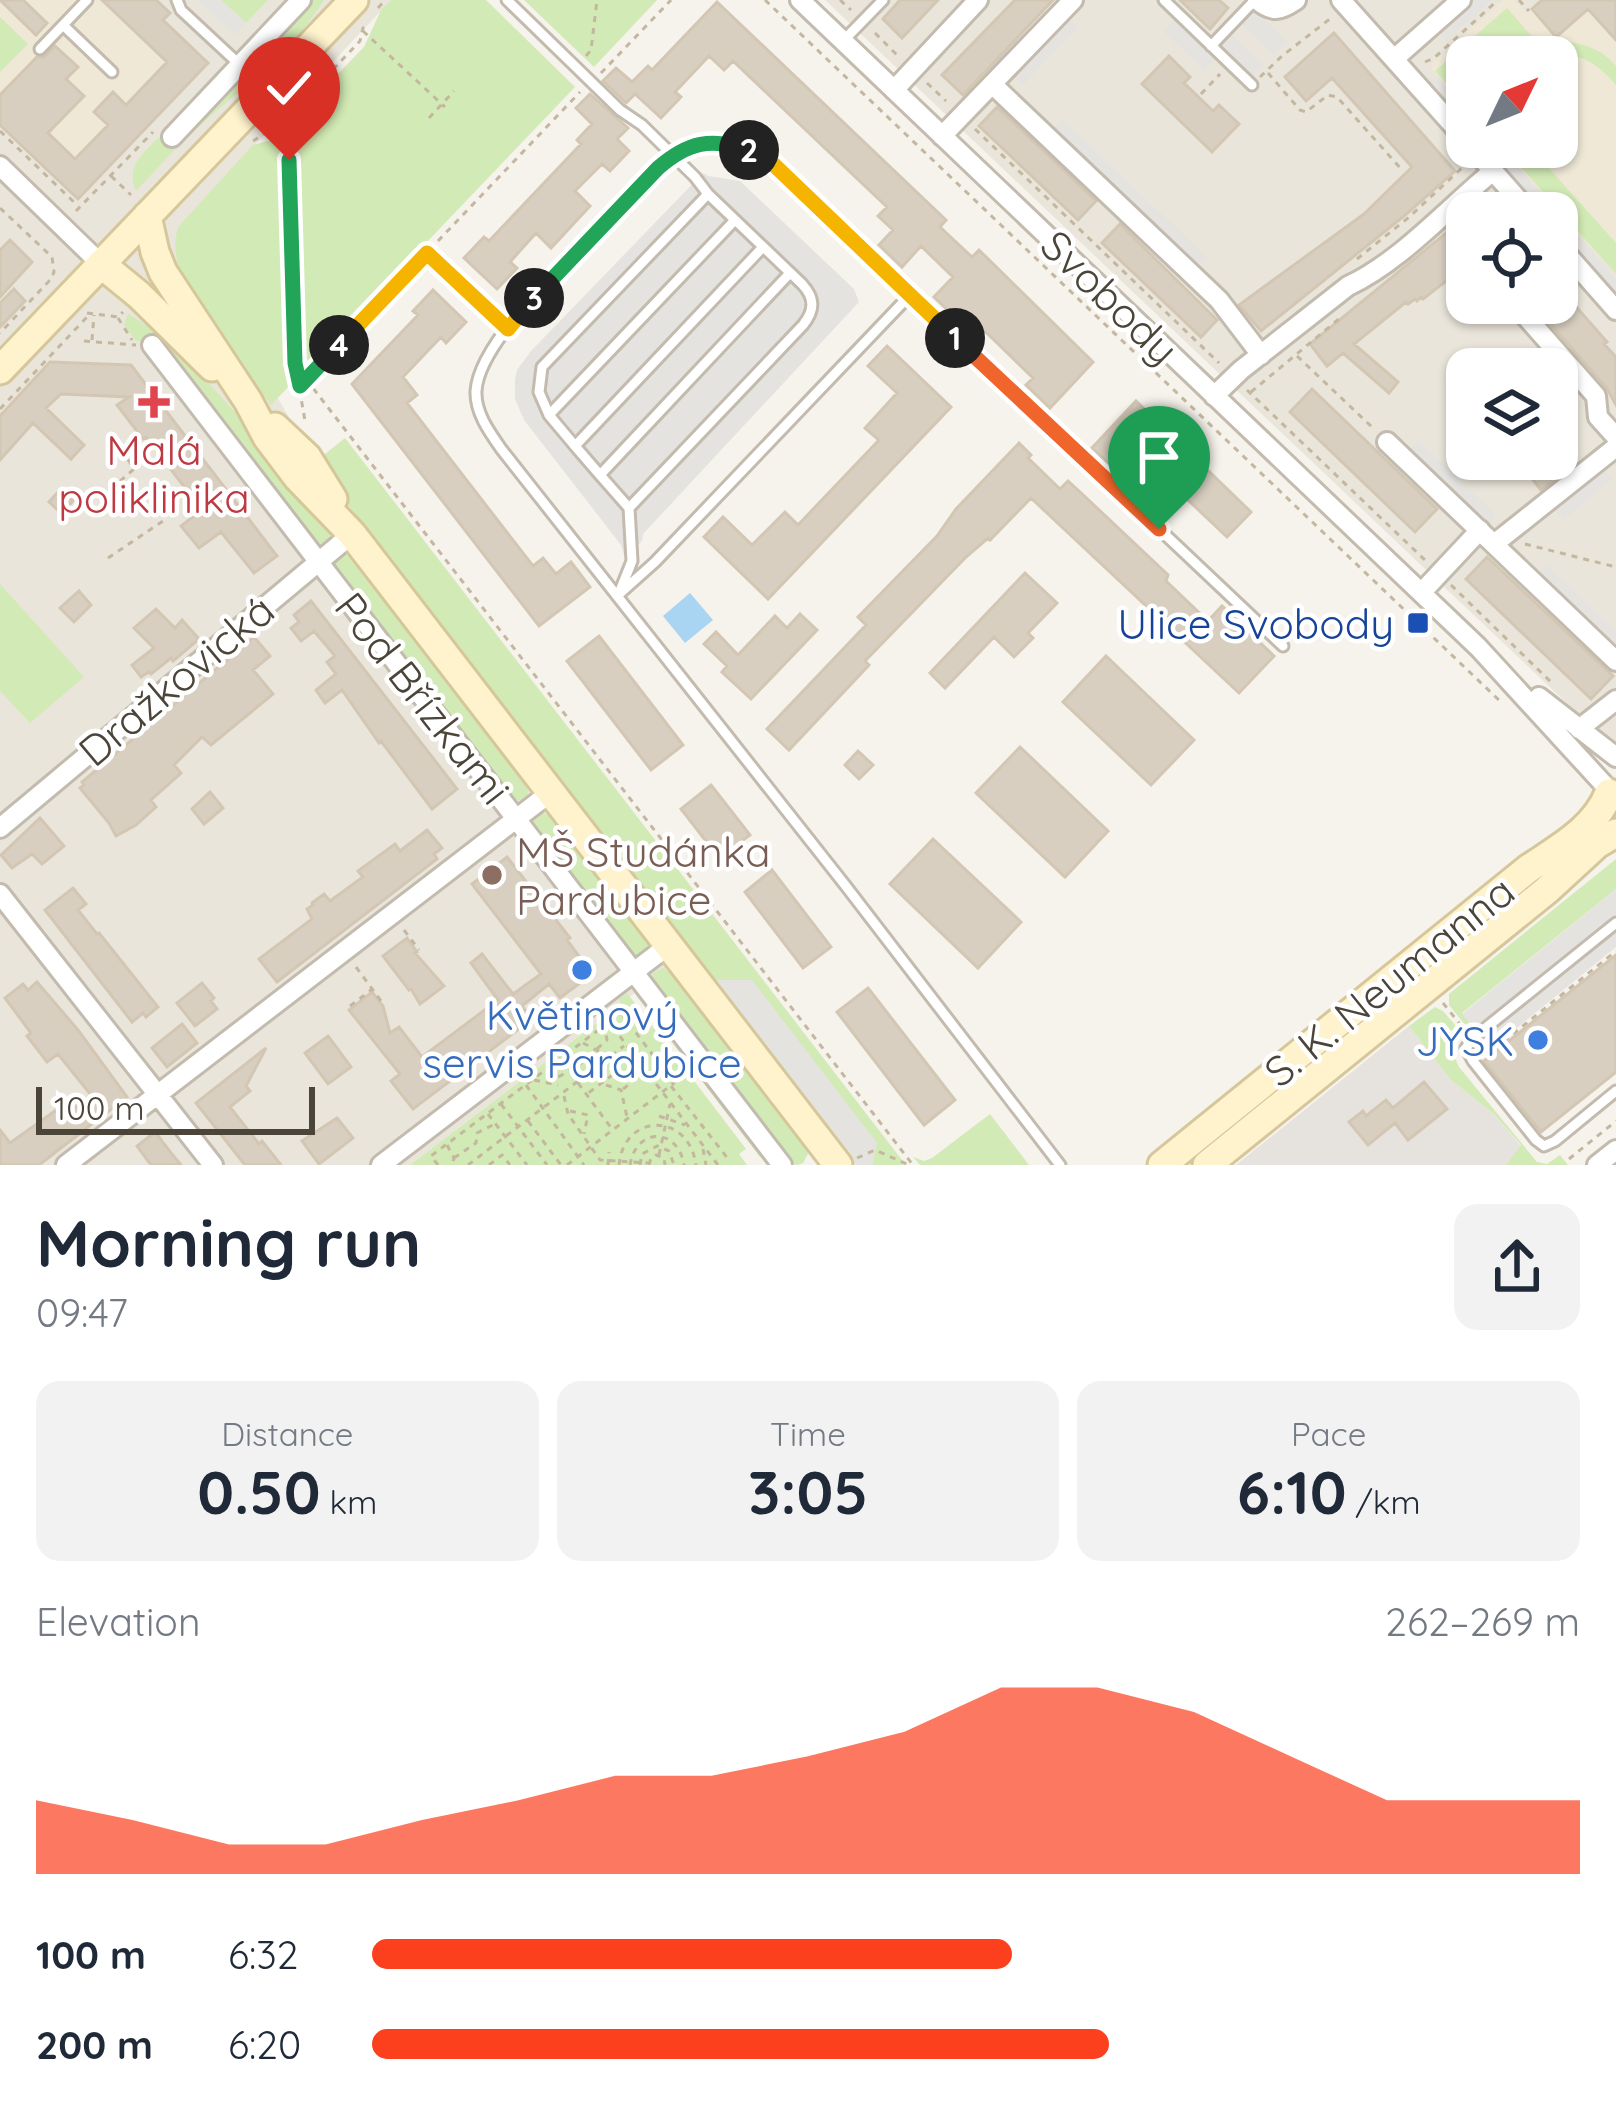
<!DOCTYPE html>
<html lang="en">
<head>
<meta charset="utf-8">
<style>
  :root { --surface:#fff; --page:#f2f2f3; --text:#1f2937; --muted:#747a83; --accent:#fc3f1d }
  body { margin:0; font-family:Quicksand,sans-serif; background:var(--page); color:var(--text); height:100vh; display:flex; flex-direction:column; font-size:45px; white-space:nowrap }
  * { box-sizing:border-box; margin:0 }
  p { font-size:39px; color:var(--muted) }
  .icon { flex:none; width:66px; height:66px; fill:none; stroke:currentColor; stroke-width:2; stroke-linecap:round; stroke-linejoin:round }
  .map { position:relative; height:1165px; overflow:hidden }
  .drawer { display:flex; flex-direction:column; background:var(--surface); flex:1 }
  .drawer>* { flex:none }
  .needle { width:78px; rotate:47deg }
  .buttons { position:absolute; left:1446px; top:36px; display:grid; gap:24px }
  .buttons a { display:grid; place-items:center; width:132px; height:132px; border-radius:24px; background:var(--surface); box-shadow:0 3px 9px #0004; font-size:60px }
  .scale { position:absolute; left:36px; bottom:30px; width:279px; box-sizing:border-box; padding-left:12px; border:6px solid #4b4439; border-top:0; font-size:33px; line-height:42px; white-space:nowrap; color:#4b4439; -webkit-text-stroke:9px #fff; paint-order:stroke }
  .pin { position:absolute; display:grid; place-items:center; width:102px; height:102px; color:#fff; margin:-123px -51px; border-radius:50% 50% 50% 0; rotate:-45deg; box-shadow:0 0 12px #0007 }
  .pin .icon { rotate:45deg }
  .km { position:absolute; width:60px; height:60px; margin:-30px; border-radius:50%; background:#222; color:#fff; font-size:33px; line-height:60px; text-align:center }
  .round { display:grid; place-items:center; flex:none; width:126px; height:126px; border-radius:24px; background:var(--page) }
  .overview { display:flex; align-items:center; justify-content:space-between; height:204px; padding:0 36px }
  h1 { font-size:66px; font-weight:700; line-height:90px }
  .figures { display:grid; grid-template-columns:repeat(3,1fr); gap:18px; height:204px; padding:12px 36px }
  .figures div { display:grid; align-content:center; border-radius:24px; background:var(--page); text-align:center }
  .figures b { font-size:60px; font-weight:700 }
  .figures small { font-size:33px; font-weight:400 }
  .figures p { font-size:33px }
  .chart { height:336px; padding:24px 36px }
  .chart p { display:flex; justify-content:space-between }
  .chart svg { width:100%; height:216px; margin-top:12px; fill:var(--accent); opacity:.7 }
  ul { padding:0 36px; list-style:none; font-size:39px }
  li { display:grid; grid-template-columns:192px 144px 1fr; align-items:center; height:90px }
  li i { height:30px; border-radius:15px; background:var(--accent) }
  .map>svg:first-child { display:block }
  .residential { fill:#eae5da; fill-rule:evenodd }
  .industrial { fill:#e6e2dd }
  .education { fill:#efe8d6 }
  .green { fill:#d2eab5 }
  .parking { fill:#e5e3e0 }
  .water { fill:#a9d4f2 }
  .building { fill:#d8cfc1; stroke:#d3c7b4; stroke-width:3 }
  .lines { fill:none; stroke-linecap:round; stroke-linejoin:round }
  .lane-casing { stroke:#c2bbae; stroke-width:15 }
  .street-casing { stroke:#c2bbae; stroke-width:24 }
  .secondary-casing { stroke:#d6c79b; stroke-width:33 }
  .path { stroke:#c4b79f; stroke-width:3; stroke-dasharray:6 6; stroke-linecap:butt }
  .lane { stroke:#fff; stroke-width:9 }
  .street { stroke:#fff; stroke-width:18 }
  .secondary { stroke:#fff3cd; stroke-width:27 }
  .split-1-casing { stroke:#fff; stroke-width:24 }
  .split-2-casing { stroke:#fff; stroke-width:24 }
  .split-3-casing { stroke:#fff; stroke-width:24 }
  .split-4-casing { stroke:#fff; stroke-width:24 }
  .split-5-casing { stroke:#fff; stroke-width:24 }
  .split-1 { stroke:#f0652b; stroke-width:15 }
  .split-2 { stroke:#f5b400; stroke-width:15 }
  .split-3 { stroke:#22a559; stroke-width:15 }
  .split-4 { stroke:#f5b400; stroke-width:15 }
  .split-5 { stroke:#22a559; stroke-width:15 }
  .health-dot { fill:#e0444e; stroke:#fff; stroke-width:4.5 }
  .transit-dot { fill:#1a4fb4; stroke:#fff; stroke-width:4.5 }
  .education-dot { fill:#8d6e63; stroke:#fff; stroke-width:4.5 }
  .shop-dot { fill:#3f7fe0; stroke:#fff; stroke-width:4.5 }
  .labels { text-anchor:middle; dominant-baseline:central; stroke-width:9; stroke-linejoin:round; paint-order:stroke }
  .street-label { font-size:42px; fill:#4b4439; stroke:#fff }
  .health-label { font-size:42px; fill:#be3a42; stroke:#fff }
  .transit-label { font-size:42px; fill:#164399; stroke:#fff; text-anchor:end }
  .education-label { font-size:42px; fill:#785e54; stroke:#fff; text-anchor:start }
  .shop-label { font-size:42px; fill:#366cbe; stroke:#fff }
</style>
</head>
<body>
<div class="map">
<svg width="1616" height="1165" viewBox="0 0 1616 1165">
  <rect width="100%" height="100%" fill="#f6f3ec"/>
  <path class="residential" d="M0,0H391L178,227L315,462L691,950L410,1165H0Z
    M825,0H1616V747H1613ZM1467,57H1557V147H1467ZM1467,213H1557V303H1467ZM1467,369H1557V459H1467Z"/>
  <path class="industrial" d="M1409,1026L1451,1080L1494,1114L1521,1146L1506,1165H1236Z"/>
  <path class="education" d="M0,0H102L189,83L78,199L0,125Z
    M1504,0H1514L1526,13L1542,0L1616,1V275L1502,147H1557V57H1467V108L1431,68L1432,64Z"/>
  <path class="green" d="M221,0H268L246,23Z
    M312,0H324C291,53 241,88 196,129C175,148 156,170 136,191C125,166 143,154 159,137L172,147Z
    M391,0H486L575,87L271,405L172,273L180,269C174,254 174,242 178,227L253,145L275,139L364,47L381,10Z
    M524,0H657L594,67Z
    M1507,8L1535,40L1516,57H1467V62L1458,51Z
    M0,17L28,44L0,72Z
    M1570,42C1589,45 1603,51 1616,66V85C1583,47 1570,57 1524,57L1540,47Z
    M1451,57L1467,75V106L1435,71Z
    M1503,147H1530L1616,243V274Z
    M128,314C154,328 173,349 194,369C244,418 286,473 330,528L329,540L323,544L313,542L160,341H136L124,325Z
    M345,438L902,1160L903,1165H872L876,1143L752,981L714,980L315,462Z
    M340,553L352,557L527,785L528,794L523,800H511L333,566V560Z
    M0,584L84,677L30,723L0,691Z
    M538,812L551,816L649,943L646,953L638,959L635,958L531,824L533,817Z
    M1616,859V889L1462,1013L1470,1023L1466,1026L1449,1005V994Z
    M663,968L670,972L806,1147L808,1154L803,1163L797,1165L789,1162L651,981L653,973Z
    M639,991L764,1154L760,1157L635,994Z
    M627,993L746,1149L739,1154L747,1165H410L621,1004L619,999Z
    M1435,1007L1443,1011L1461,1032C1451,1044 1453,1054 1459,1067L1537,1162L1547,1164L1560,1155L1568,1165H1506L1521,1145L1494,1114L1451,1080L1409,1026Z
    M990,1114L1029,1165H920L913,1157L924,1161L932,1158Z"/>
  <path class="parking" d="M198,0H221L246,23L235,35Z
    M1472,0H1493L1446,41L1437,31Z
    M1253,9L1287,42L1274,55L1240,23Z
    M1065,15L1078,28L1023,85L1010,72Z
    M1175,19L1216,59L1204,71L1163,31Z
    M1230,33L1264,65L1252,78L1218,46Z
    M1421,77H1438L1467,110V129Z
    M1062,119L1207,257L1195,270L1049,132Z
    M1483,147H1500L1616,279V298L1557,231V213H1541Z
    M703,173L708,176L740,181L854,289L859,302L643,534L642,541L625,558L621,545L524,420L515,399V379L517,370L531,351Z
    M1418,440L1496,515L1484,528L1406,453Z
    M1601,466L1612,480L1563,520L1552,507Z
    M1547,565L1616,632V654L1536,576Z
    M1616,889V947L1502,1040L1493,1031L1470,1023L1462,1014Z
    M714,980H752L877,1143L872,1165H856Z"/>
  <path class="water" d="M690,593L713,620L685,643L663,616Z"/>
  <path class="building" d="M0,0H23L47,23L36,35Z
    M102,0H156L170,13L163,20L208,63L78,199L0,125V95L37,57H44L55,46L78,67L66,79L84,96L48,133L75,159L108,125L94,112L113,92L126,105L167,62Z
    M900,0H938L902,38L883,19Z
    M1015,0H1053L963,95L942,75Z
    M1180,0H1219L1228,8L1210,29Z
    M1542,0H1616V40L1588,9L1556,37L1532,9Z
    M717,2L946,220L940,227L972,257L979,250L1093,362L1050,408L1026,385L1033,378L993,339L965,313L958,320L934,297L953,277L921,246L902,267L879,245L893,230L878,216L887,207L733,61L724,70L709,56L675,92L681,97L661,118L635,94L626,103L603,81L616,68L632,82L648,66L652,70Z
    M1334,33L1455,171L1404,216L1261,331L1239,305L1364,214L1412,167L1332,78L1306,101L1285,77Z
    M1169,56L1190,77L1184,83L1213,111L1219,105L1239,124L1212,152L1142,84Z
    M590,94L628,128L617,139L629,151L610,171L602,164L575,191L590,206L551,248L536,233L510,262L517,268L497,289L464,258L484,237L489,241L581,144L577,140L592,124L576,108Z
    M997,107L1096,201L1078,220L979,126Z
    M1467,216V287L1455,274L1423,299L1421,297L1417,301L1415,299L1408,304L1406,302L1354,344L1398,382L1389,393L1343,353L1327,366L1310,344Z
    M1120,224L1217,320L1201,337L1102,243Z
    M10,240L32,262L0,297V250Z
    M1557,285L1607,342L1604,344L1616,357V405L1606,387L1532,303H1557Z
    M14,289L25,301L0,327V303Z
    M433,290L466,322L446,343L441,337L403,377L417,395L407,403L533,566L543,558L556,574L571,562L590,587L539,626L352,384L418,315L413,311Z
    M887,346L951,407L768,599L704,537L723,517L752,545L785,512L798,525L879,440L865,428L897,393L868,366Z
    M50,362L131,365L277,556L254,573L221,532L199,548L181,526L202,510L146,437L143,439L117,405L129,397L61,394L46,408L84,445L71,459L33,423L0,460V416Z
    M1312,389L1437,509L1415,532L1290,412Z
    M1136,401L1251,512L1227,537L1129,444L1109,464L1092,448Z
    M1019,443L1031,455L1028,458L1060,489L1068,481L1079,491L1168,575L1166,581L1208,621L1222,606L1274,656L1239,693L1031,498L990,540L988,538L966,557L865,661L869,665L789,750L767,729L866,625L858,617L937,536L956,509Z
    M1534,459H1555L1564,471L1541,490L1523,467Z
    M61,489L73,501L61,513L49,502Z
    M1487,557L1613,676L1591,699L1466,579Z
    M1025,573L1057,603L1028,633L1033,638L1014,657L994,637L945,688L930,673Z
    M79,591L91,605L74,622L60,608Z
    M311,601L457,789L432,809L381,741L379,743L342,690L325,703L316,690L336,674L327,662L335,656L314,631L301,641L291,628L299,622L294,615Z
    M156,609L175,628L182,620L199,639L173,661L171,658L151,674L149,672L141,677L132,665L154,648L134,628Z
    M800,614L817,630L751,699L722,672L727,666L704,644L716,632L738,655L775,616L787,628Z
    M599,636L683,745L651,770L567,661Z
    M254,637L270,656L253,670L273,694L211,745L202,737L174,765L181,773L151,800L156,807L136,825L116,836L109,823L80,788L84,785L82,782Z
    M1106,656L1194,740L1151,785L1063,702Z
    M1020,747L1108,831L1065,877L976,793Z
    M858,751L873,765L859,779L845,765Z
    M711,785L750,835L719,858L681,809Z
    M210,792L223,808L204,824L192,809Z
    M40,818L64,846L42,864L32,854L12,868L1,855Z
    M427,830L442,848L434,854L437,859L277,982L259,959L312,919L307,909L313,905L312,903L324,894L330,901L363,877L358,871L395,844L400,851Z
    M933,839L1021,922L978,968L890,884Z
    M507,857L570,938L567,940L592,974L560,998L549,984L522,1006L532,1019L413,1109L391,1081L400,1074L349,1010L372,992L383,1006L390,1033L399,1027L422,1057L498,1000L471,963L482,954L513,994L541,974L472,884Z
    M772,870L831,947L803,968L745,892Z
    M73,888L86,904L78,910L97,934L99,933L158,1007L146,1017L143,1013L132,1022L45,910Z
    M407,938L417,952L415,953L444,986L420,1004L411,989L409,990L383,956Z
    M1616,955V1072L1541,1132L1484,1061Z
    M37,982L78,1030L127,1097L39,1165H0V1130L10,1143L55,1111L62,1117L91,1095L58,1054L47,1062L27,1036L31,1033L5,998L23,984L28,990Z
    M202,983L214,998L211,1001L217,1009L195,1026L177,1003Z
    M868,988L955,1100L924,1125L837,1012Z
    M182,1024L197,1043L167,1067L152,1048Z
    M328,1036L351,1067L328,1084L305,1053Z
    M266,1048L246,1086L250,1091L230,1107L259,1144L262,1141L281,1165H245L196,1103Z
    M1424,1082L1447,1109L1408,1140L1395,1123L1368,1145L1349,1122L1363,1111L1366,1116L1386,1100L1393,1108Z
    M337,1118L353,1138L319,1164L302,1141Z
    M155,1132L171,1153L181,1165H151L137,1146Z"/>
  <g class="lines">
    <g class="lane-casing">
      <path id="lane" d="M177,0L181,10L239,64
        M507,0L620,110L642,125L695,177L708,194L802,284C815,298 815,310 803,325L629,508L600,475
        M1164,0L1252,85
        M63,25L112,72
        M843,41L883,0
        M1211,46L1255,0
        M40,49L87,0
        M735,220L549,415L575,446L763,247
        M427,253L508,329
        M549,415L539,392L542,367L708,194
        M575,446L600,475L790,273
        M620,591L632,561L629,508
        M617,596L655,562L910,295
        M1616,923L1472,1039L1466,1048L1473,1061L1536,1140L1544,1146L1555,1141L1616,1091
        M1060,1165L845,885L502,450C490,433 475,413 476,391C479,343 560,269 593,235C619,208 644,180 673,155C702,136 742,141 770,161L1283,646"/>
    </g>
    <g class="street-casing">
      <path id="street" d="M800,0L1478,647L1609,790
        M1257,0C1272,13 1280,11 1296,0
        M1341,0L1467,141
        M1394,59L1461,0
        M992,84L1219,300L1261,355
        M894,90L978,0
        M942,136L1073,0
        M172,137L301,0
        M1472,147L1530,213
        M0,166L101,264
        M1557,243L1616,310
        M1514,303L1596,396L1598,417L1616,437
        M152,345L782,1165
        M1214,396L1241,370L1348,286C1400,262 1449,207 1493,171
        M1387,442L1616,661
        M1494,544L1616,447
        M1422,592L1480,530
        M1539,697L1616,757
        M1579,729L1616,700
        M0,828L352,534
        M0,894L213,1165
        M66,1165L551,792
        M381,1165L669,945
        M1597,1165L1616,1150"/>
    </g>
    <g class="secondary-casing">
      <path id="secondary" d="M147,216L155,252L163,272L248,401L267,437L298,478L352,534L838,1165
        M101,264L139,295L212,367
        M0,370L354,0
        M275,427L307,457L333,499
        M1162,1165L1528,869C1559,848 1595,829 1609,793
        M1207,1165L1547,890L1597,844L1616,833"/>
    </g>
    <path class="path" d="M765,0L1501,702
      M840,0L851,10
      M1519,0L1529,11
      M378,8L385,0
      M363,31L445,107
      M875,33L898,56
      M586,56L591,50L597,0
      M1425,62L1434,58L1498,0
      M601,73L671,0
      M1268,73L1300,110L1306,112L1328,95L1337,97L1402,170
      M1260,77L1282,56L1331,18
      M927,83L946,101
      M1201,94L1220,74
      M292,114L289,160L295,363L305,421
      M429,118L454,91
      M975,129L1219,363
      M0,131L78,206
      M253,141L285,120L360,41L364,24
      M111,176L131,195
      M0,208L52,257L54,272L51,279L0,333
      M76,211L153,132
      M438,241L580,92
      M1357,259L1408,218L1463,167
      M87,313L118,317L123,312
      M118,318L132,340
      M92,340L94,315
      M84,341L136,345
      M1297,356L1373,428
      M306,379L913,1165
      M300,386L419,261
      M1247,390L1427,562
      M1251,392L1340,318
      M0,409L88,316
      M111,489L134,469L127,458L145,443
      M1525,544L1616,567
      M108,558L166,519
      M1451,585L1552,683
      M404,930L419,950
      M356,967L384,1005
      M1443,1003L1463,1028
      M350,1006L371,990
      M583,1043L602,1053L615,1073L587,1094
      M1484,1045L1493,1050L1616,951
      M552,1067L558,1077L578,1066L607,1040L605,1028
      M534,1080L558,1085
      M578,1083L612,1129
      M526,1085L584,1165
      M606,1085L621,1090L627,1117
      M671,1086L729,1160
      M623,1089L644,1073
      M564,1096L568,1114L600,1160L649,1163
      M501,1104L547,1165
      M570,1111L588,1115L584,1134
      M488,1114L527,1165
      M659,1116L685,1125
      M528,1121L561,1165
      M447,1145L454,1158L452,1165
      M703,1149L706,1165
      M659,1155L670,1104
      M454,1158L476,1143L477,1133L495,1124
      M857,1158L875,1150L909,1165
      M1569,1159L1616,1121
      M438,1165L431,1156L609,1022L718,1165
      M468,1165L624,1046
      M489,1165L502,1155L510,1165
      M567,1165L674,1083L621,1013
      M608,1165L609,1152
      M619,1165C624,1112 689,1112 696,1165
      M630,1165C636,1127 678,1127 684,1165
      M640,1165L642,1154L657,1146L669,1151L674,1165
      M649,1165L651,1158L656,1155L664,1158L665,1165"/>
    <use href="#lane" class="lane"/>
    <use href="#street" class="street"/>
    <use href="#secondary" class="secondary"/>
  </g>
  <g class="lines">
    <g class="split-1-casing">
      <path id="split-1" d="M955,338L1159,529"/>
    </g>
    <g class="split-2-casing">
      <path id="split-2" d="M749,150L770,161L955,338"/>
    </g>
    <g class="split-3-casing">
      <path id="split-3" d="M534,298L658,168C688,142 711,137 749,150"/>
    </g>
    <g class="split-4-casing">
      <path id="split-4" d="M339,345L427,253L508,329L534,298"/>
    </g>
    <g class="split-5-casing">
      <path id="split-5" d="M289,160L295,363L300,386L339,345"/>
    </g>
    <use href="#split-1" class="split-1"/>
    <use href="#split-2" class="split-2"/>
    <use href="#split-3" class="split-3"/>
    <use href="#split-4" class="split-4"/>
    <use href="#split-5" class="split-5"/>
  </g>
  <path class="health-dot" d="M148 384h12v12h12v12h-12v12h-12v-12h-12v-12h12z"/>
  <rect class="transit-dot" x="1406" y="611" width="24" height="24" rx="6"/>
  <circle class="education-dot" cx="492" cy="875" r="12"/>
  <g class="shop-dot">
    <circle cx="582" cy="970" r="12"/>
    <circle cx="1538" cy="1040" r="12"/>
  </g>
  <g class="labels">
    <g class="street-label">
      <text transform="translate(1110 297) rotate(44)">Svobody</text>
      <text transform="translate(176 680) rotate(-40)">Dražkovická</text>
      <text transform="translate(423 698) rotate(52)">Pod Břízkami</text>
      <text transform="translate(1389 981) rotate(-39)">S. K. Neumanna</text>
    </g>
    <g class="health-label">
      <text x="154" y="449">Malá<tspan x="154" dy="48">poliklinika</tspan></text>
    </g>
    <g class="transit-label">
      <text x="1394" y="623">Ulice Svobody</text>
    </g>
    <g class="education-label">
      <text x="516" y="851">MŠ Studánka<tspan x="516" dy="48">Pardubice</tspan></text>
    </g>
    <g class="shop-label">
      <text x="582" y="1014">Květinový<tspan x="582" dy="48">servis Pardubice</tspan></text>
      <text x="1514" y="1040" text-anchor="end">JYSK</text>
    </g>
  </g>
</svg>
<div class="buttons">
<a><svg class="needle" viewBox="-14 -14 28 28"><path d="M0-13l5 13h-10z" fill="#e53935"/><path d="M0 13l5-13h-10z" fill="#747a83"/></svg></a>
<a><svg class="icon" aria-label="locate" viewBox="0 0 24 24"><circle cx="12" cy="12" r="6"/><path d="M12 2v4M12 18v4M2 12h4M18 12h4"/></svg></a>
<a><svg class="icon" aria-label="layers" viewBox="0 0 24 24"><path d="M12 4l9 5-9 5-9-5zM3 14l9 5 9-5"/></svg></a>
</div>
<div class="scale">100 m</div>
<div class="pin" style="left:1159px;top:529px;background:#1e9e55"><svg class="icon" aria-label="arrive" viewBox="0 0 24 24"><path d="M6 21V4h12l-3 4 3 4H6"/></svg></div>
<div class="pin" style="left:289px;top:160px;background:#d93025"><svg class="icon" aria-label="check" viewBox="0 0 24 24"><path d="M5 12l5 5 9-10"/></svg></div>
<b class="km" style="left:955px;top:338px">1</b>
<b class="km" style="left:749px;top:150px">2</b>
<b class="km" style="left:534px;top:298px">3</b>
<b class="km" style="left:339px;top:345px">4</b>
</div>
<section class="drawer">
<div class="overview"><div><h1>Morning run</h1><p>09:47</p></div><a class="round"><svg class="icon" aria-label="share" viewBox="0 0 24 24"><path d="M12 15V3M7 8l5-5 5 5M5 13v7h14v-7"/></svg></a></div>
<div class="figures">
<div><p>Distance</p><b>0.50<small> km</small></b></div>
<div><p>Time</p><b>3:05</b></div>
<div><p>Pace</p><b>6:10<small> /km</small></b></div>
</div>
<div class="chart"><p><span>Elevation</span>262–269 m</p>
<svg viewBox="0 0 160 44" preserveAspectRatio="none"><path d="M0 44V29L10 33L20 38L30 38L40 33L50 29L60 24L70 24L80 20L90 15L100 6L110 6L120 11L130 20L140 29L150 29L160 29V44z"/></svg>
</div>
<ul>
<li><b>100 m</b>6:32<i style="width:53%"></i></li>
<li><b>200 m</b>6:20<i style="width:61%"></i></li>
</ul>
</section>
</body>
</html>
